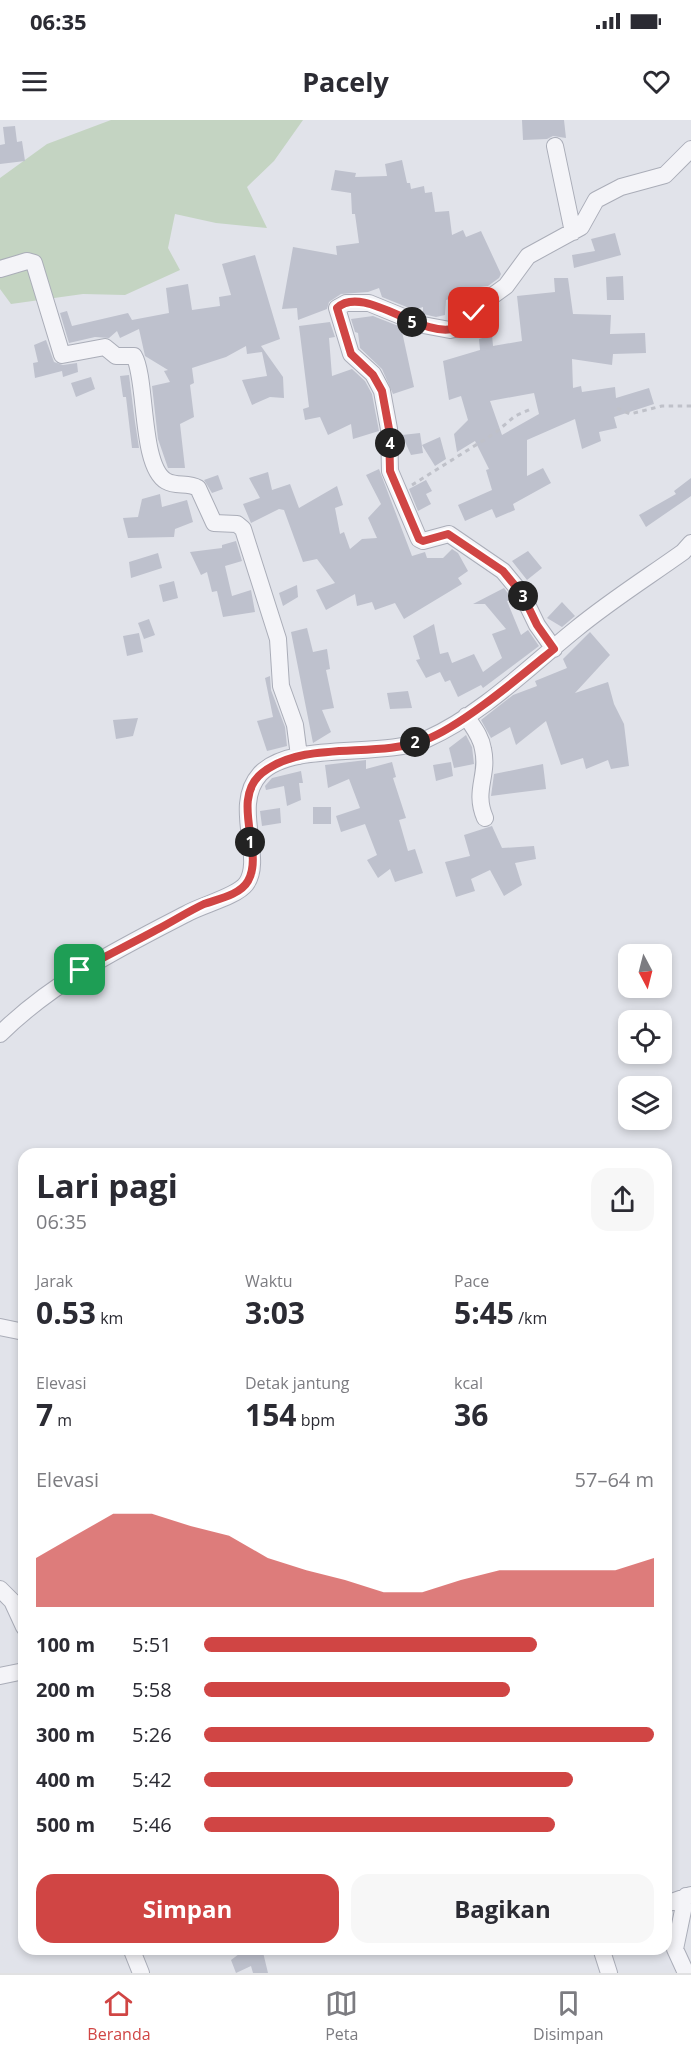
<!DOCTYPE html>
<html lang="id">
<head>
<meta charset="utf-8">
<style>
  :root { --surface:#fff; --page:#f7f7f7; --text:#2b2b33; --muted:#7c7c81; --line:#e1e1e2; --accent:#d04544 }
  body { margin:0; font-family:"Open Sans",sans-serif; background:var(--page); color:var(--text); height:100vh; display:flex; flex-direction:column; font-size:22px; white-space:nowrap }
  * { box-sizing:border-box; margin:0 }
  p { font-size:20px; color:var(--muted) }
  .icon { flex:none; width:33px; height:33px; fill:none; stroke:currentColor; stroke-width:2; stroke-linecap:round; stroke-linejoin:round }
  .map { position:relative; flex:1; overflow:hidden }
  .details { position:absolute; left:18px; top:1028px; width:654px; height:807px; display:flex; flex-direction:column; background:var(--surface); border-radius:18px; box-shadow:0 3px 9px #0003 }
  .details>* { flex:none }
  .needle { width:39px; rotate:173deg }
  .tools { position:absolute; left:618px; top:824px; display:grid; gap:12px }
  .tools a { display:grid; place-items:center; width:54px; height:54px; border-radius:12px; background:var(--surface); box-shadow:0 3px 9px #0003; font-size:30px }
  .pin { position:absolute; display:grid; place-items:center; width:51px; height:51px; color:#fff; margin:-26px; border-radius:12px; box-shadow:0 3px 9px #0006 }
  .km { position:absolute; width:30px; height:30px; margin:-15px; border-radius:50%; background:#222; color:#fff; font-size:16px; line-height:30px; text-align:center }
  .round { display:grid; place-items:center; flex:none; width:63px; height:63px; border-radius:18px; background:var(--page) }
  .head { display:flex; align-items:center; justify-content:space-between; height:102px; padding:0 18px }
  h1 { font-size:33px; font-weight:700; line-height:45px }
  .stats { display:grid; grid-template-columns:repeat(3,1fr); gap:9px; height:102px; padding:6px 18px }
  .stats div { display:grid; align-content:center }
  .stats b { font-size:30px; font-weight:700 }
  .stats small { font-size:16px; font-weight:400 }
  .stats p { font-size:16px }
  .chart { height:168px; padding:12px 18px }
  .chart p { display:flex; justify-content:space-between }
  .chart svg { width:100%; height:108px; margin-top:6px; fill:var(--accent); opacity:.7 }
  .action { display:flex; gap:12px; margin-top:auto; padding:12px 18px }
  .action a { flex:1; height:69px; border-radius:18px; background:var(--accent); color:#fff; font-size:24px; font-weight:700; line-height:69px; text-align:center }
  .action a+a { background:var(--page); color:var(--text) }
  ul { padding:0 18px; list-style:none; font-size:20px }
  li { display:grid; grid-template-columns:96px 72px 1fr; align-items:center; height:45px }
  li i { height:15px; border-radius:8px; background:var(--accent) }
  .status { display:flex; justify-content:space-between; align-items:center; height:42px; padding:0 30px; background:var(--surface); direction:ltr }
  .status svg { height:16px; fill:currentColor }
  header { display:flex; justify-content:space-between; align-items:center; height:78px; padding:0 18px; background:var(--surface); font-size:27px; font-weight:700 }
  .dock { display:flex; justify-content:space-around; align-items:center; height:84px; border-top:2px solid var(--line); background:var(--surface); font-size:16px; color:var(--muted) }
  .dock a { display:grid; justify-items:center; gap:3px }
  .dock .current { color:var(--accent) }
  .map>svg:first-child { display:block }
  .green { fill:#c4d4c2 }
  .building { fill:#bec1cd; fill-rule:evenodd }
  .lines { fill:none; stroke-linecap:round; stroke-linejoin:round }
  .minor-casing { stroke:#aaadb8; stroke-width:18 }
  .path { stroke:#bfc1c9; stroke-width:3; stroke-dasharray:4.5 4.5; stroke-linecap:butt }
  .minor { stroke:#f4f4f8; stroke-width:16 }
  .route-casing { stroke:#fff; stroke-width:12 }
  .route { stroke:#d04544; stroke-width:8 }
</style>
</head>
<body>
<div class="status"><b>06:35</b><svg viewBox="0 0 49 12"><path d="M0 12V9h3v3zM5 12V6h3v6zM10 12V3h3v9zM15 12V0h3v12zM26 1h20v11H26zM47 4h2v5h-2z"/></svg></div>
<header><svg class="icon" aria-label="menu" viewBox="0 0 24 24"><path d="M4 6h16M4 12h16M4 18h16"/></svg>Pacely<svg class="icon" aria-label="heart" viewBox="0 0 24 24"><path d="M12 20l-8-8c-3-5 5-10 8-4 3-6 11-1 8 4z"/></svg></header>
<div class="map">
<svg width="691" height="1853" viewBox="0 0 691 1853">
  <rect width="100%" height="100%" fill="#e1e3ea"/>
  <path class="green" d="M111,0H303L274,41L247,67L267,108L216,103L175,94L168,128L180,150L125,175L83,174L11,184L0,169V58L47,24Z"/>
  <path class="building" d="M522,0H564L566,18L553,16L547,19L523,20Z
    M15,6L17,22L22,21L25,41L0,44V25L5,24L3,7Z
    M402,40L407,63H410L411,69L424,66L425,73L432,72L435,92L449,91L452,115L463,110L466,117L481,111L501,154L499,158L488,166L472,168L474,172L446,180L445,195L436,197L423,194V187L414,190L382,177L379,168L368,172L341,174L329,182L327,189L298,200L297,188L282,189L293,127L337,135L336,126L359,123L355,94H352L351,73L331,70L335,50L356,53L355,57L387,56L385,44Z
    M615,113L621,135L574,148L572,135L595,131L591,119Z
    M255,135L280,219L261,226L283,257L284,278L270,277L252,285L242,260L267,256L262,232L247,234L246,226L226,237L192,248L194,263L190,265L194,297L180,304L185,348H168L158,319L152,266L170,262L164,251L168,250L145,236L139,209L120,218L117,211L109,218L95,217L69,223L60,193L67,191L72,206L128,193L132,200L169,193L166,168L188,164L192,190L220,186L219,177L231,175L222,144Z
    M623,156L624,180H607L606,157Z
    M554,158H568L573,194L611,195L610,214L645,213L646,233L613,234L612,245L572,239L573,268L581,266L582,272L615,267L616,278L649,268L654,284L614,297L617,308L599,312L601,321L582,329L575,299L527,320V356L543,348L551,363L513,384L515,390L496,398L492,389L465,401L458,385L492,370L486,350L489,349L475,321L457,332L454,314L468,300L461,276L449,280L443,241L480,230L479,219L492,215L493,226L522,221L517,176L555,172ZM534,273L539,294L502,315L490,281Z
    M373,196L401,207L414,267L393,274L382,249L360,228L358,213L355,212L351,199Z
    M330,202L335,217L329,218L332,256L352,249L365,261L372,274L379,311L353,319L351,304L328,315L320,297L305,300L303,289L309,287L299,206Z
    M46,220L54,242L63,245L77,243L78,252L63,257L62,251L35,258L33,243L38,242L34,225Z
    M129,255L135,302L139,328H132L126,277H123L120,256Z
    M91,257L95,269L76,277L71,263Z
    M420,313L423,333L411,335L402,315Z
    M440,317L446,339L435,346L422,325Z
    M379,349L412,436L425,432L427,438H443L452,429L458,433L468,451L458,458L462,464L404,499L395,483L375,490L372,482L357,486L355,474L326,490L316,470L335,463L317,439L303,442L284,390L279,389L251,403L243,384L260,378L249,358L268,352L272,370L290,364L299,388L337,366L343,385L335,388L340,414L344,412L350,429L362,419L377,418L368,398L381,384L366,355Z
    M218,355L223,369L212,373L204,360Z
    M691,358V376L646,407L639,395L676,374L674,371Z
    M426,360L432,371L426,374L431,384L418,391L409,369Z
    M160,374L162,387L187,380L193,402L175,409L174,417L128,418L123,398L138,397L142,379Z
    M236,421L242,441L225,446L232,476L251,470L255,492L223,497L217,471L212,472L207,452L201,455L190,432L222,428V425Z
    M528,431L542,448L527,460L512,441Z
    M158,433L162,448L131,458L129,442Z
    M174,461L178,478L163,482L159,465Z
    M297,465L298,477L283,486L279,473Z
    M504,468L513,480L507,481L521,515L528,510L539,526L483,568L481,565L458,577L450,560L445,562L440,552L426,558L416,540L420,539L413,516L434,504L440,534L448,532L452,543L474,534L483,552L502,538L492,514L506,509L485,484H473Z
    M562,482L575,496L562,507L547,498Z
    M149,499L155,515L144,519L138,503Z
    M307,508L313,532L327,529L330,549L326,550L334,588L322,590L331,612L313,623L291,512Z
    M590,512L610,535L575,573L608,562L614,584L624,604L629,646L611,649L608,640L586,649L583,638L561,645L546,601L516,625L510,607L491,618L481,600L513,575L537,566L535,561L567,548L563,539Z
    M139,513L143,532L127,536L123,516Z
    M270,556L271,570L285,607L287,626L267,631L257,601L273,597L265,558Z
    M408,571L412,588L390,589L387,573Z
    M138,598L133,616L116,619L113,600Z
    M466,615L472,627L474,644L454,648L449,628Z
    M366,640V649L392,642L396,657L393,658L406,698L399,700L408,731L415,729L423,753L395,762L390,749L378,758L367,740L377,735L365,704L341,712L336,696L360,688L349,659L328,668L325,645Z
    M451,642L453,656L436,661L433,645Z
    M543,644L546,669L491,676L494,654Z
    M301,651L303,663H299L301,680L287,686L284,666L266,670L265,666L272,658Z
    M313,687H331V704H313Z
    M280,688L281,703L262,706L260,691Z
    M492,706L502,728L534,726L536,739L515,743L522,765L504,776L490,750L471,759L475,771L456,777L445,742L470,736L464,715Z
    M247,1828H262L268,1853H253L251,1846L236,1853L231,1840Z"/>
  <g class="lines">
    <g class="minor-casing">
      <path id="minor" d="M555,26L573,112
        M0,149L27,141L34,143L62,235L105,227L116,236H134C147,258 140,346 166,361C176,367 188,362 198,368L214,403L237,404L243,409L278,519L281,566L295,605L299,636
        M554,529L537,505L522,474L503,451L449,414L423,421L419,419L390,351L389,309L382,271L373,254L351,234L337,188L346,183H369L423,205L450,210L459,208L488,179L506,166L528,136L581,107L596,80L621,67L665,55L691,29
        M466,596C473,607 481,616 483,629C489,656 473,670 485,698
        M0,914C54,861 120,828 186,794C201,785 236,777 246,764C265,738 231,686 260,654C292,620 383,639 427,619C481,595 530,546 576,509C610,481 648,457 683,432L691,423
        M0,1207L24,1212
        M0,1469L12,1481L24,1507
        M0,1556L24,1551
        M686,1776L675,1829L686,1853
        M666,1784L691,1775
        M131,1828L141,1853
        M601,1828L609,1853"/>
    </g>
    <path class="path" d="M617,288L630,294L662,286H691
      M412,365L495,313L515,296L531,289"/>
    <use href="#minor" class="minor"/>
  </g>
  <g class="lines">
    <g class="route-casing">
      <path id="route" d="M80,850C106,836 134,822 160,808C175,800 189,791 204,784C218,779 240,775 248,761C265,732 229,680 262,653C305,619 375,639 425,620C462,606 522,555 554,529L537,505L522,474L503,451L448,414L423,421L419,419L390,351L389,309L382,271L373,255L351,234L337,188C364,163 422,220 456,208C463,206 469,198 474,193"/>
    </g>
    <use href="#route" class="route"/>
  </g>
</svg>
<div class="tools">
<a><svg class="needle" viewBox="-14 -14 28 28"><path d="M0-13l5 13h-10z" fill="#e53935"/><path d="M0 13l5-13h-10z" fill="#7c7c81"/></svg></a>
<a><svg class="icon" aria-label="locate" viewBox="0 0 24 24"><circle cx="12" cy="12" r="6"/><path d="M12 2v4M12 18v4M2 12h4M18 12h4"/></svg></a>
<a><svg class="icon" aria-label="layers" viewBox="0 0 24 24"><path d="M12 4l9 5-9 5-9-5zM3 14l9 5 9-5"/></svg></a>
</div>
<div class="pin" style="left:80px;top:850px;background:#1e9e55"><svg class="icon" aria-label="arrive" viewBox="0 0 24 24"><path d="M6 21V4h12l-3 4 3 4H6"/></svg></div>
<div class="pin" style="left:474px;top:193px;background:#d93025"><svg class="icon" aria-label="check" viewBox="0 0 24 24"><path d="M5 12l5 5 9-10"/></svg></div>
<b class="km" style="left:250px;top:722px">1</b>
<b class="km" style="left:415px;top:622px">2</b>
<b class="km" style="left:523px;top:476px">3</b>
<b class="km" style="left:390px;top:323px">4</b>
<b class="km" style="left:412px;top:202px">5</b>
<section class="details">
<div class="head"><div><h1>Lari pagi</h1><p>06:35</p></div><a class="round"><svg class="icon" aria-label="share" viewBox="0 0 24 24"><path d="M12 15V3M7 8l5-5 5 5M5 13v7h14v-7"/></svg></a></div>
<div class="stats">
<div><p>Jarak</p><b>0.53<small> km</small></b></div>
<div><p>Waktu</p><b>3:03</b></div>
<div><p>Pace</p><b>5:45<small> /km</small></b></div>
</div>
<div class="stats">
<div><p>Elevasi</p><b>7<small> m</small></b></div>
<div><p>Detak jantung</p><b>154<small> bpm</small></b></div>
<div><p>kcal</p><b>36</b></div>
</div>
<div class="chart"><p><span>Elevasi</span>57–64 m</p>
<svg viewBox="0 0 160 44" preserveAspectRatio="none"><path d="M0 44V24L10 15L20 6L30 6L40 11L50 15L60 24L70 29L80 33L90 38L100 38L110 33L120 29L130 29L140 29L150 29L160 24V44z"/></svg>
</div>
<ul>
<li><b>100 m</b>5:51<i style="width:74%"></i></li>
<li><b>200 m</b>5:58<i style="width:68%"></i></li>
<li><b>300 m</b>5:26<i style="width:100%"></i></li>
<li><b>400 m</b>5:42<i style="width:82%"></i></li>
<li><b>500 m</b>5:46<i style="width:78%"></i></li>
</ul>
<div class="action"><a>Simpan</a><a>Bagikan</a></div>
</section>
</div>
<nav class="dock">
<a class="current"><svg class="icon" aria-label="home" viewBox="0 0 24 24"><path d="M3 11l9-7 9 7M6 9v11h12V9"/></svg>Beranda</a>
<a><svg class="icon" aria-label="map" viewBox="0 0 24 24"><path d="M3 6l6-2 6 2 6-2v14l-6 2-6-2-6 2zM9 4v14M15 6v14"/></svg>Peta</a>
<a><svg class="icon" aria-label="saved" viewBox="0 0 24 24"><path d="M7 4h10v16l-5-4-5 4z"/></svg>Disimpan</a>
</nav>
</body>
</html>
